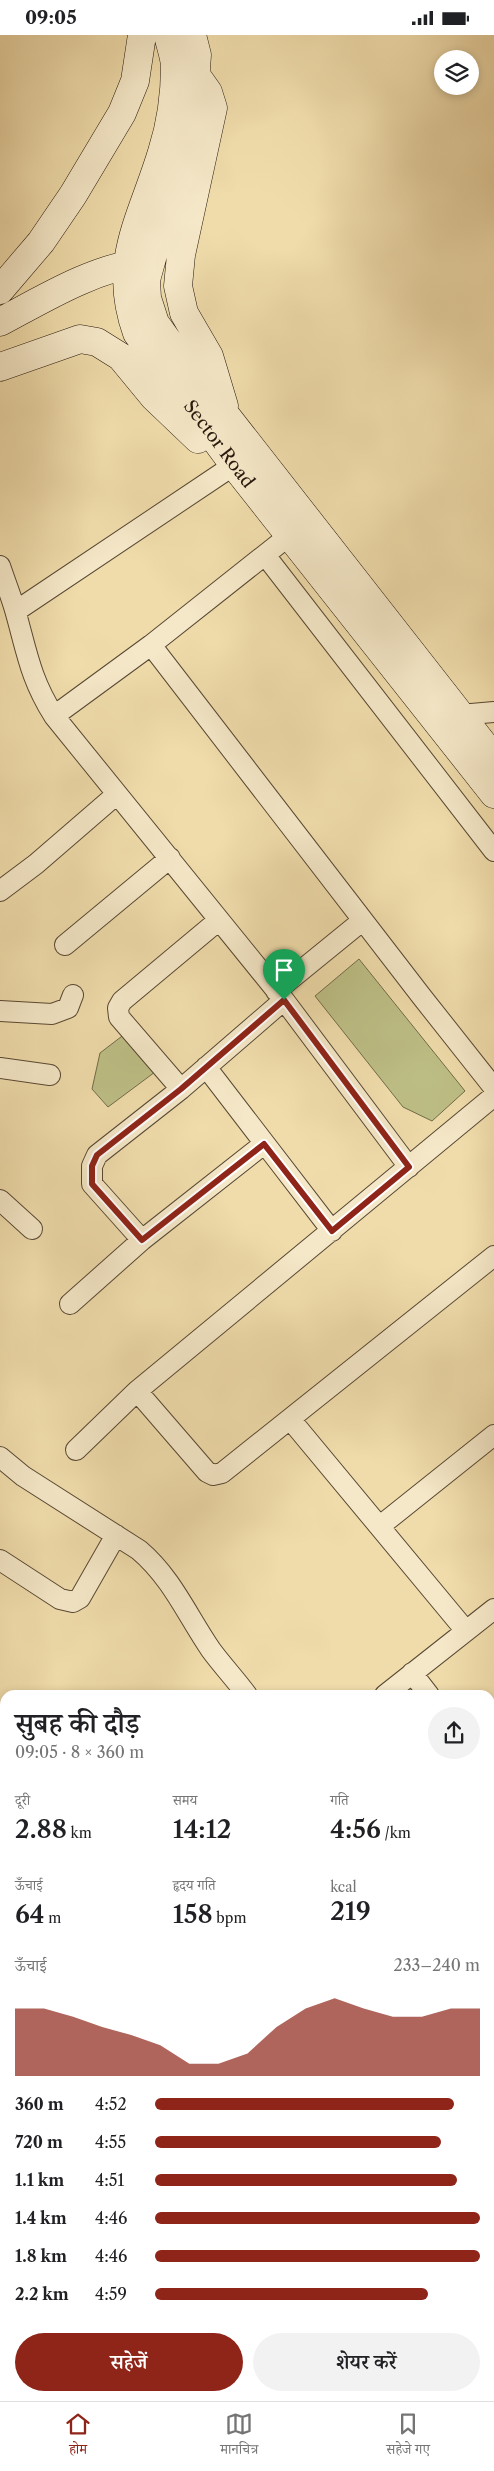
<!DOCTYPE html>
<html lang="hi">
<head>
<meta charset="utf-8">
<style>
  :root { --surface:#fff; --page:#f2f2f2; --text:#202124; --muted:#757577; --line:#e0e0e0; --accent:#8f2418 }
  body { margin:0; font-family:"Libre Caslon Text","Noto Serif Devanagari",serif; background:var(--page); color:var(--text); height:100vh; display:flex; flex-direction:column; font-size:19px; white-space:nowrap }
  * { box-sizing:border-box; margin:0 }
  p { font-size:16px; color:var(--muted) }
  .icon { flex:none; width:28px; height:28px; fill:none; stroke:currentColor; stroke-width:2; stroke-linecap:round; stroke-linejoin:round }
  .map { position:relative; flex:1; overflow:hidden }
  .panel { position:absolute; left:0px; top:1655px; width:495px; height:711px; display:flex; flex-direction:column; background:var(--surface); border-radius:15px 15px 0 0; box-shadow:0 2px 8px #0003 }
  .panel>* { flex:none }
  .tools { position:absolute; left:434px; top:15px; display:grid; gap:10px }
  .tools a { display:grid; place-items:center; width:45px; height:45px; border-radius:50%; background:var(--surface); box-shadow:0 2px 8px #0003; font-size:25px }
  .pin { position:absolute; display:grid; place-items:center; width:42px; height:42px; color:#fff; margin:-51px -21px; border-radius:50% 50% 50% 0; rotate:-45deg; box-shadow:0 0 5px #0007 }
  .pin .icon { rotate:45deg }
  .round { display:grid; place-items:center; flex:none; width:52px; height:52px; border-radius:26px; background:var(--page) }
  .overview { display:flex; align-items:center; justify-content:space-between; height:85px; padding:0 15px }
  h1 { font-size:28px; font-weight:600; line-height:38px }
  .stats { display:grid; grid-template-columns:repeat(3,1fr); gap:8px; height:85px; padding:5px 15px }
  .stats div { display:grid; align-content:center }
  .stats b { font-size:25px; font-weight:600 }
  .stats small { font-size:14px; font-weight:400 }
  .stats p { font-size:14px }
  .chart { height:140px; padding:10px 15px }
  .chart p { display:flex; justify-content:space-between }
  .chart svg { width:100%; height:90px; margin-top:5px; fill:var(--accent); opacity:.7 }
  .action { display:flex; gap:10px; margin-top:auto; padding:10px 15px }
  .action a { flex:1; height:58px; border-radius:30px; background:var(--accent); color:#fff; font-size:20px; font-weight:600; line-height:58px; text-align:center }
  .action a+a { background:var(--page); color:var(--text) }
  ul { padding:0 15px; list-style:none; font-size:16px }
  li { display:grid; grid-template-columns:80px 60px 1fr; align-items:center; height:38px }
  li i { height:12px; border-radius:6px; background:var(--accent) }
  .status { display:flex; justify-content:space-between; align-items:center; height:35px; padding:0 25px; background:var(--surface); direction:ltr }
  .status svg { height:14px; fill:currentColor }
  .menu { display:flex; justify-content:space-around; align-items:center; height:70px; border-top:1px solid var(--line); background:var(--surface); font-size:14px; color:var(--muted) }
  .menu a { display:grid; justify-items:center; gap:2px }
  .menu .on { color:var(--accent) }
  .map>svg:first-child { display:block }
  .green { fill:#bdbf86; stroke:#716b49 }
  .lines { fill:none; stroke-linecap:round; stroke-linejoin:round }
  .street-casing { stroke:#584834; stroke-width:22 }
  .secondary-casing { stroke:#25170c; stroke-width:29 }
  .street { stroke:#f5e8c8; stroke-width:20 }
  .secondary { stroke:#f5e8c8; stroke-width:28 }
  .route-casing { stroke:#fff; stroke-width:10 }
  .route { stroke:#8f2418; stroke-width:6 }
  .labels { text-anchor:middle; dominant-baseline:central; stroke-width:5; stroke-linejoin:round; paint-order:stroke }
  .street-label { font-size:18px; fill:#25170c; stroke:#f5e8c8 }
</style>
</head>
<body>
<div class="status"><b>09:05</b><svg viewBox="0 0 49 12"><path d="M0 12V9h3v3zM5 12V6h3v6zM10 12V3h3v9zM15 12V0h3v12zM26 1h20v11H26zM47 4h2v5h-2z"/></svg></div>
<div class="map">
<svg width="494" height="2366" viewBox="0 0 494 2366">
  <rect width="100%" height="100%" fill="#f0dcab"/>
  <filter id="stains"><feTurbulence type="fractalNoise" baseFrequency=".004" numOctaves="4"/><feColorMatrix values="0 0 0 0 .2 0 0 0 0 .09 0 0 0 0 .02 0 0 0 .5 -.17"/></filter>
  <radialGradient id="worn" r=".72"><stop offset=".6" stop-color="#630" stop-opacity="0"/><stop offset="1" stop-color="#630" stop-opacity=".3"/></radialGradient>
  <path class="green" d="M359,924L465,1056L432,1086L403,1072L315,961Z
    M130,995L155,1037L108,1072L92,1054L100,1018Z"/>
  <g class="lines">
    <g class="street-casing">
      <path id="street" d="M265,520L494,816
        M0,531C5,546 11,561 15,575C27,617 30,643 54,681L284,965L409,1132
        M16,576L234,430
        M151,610L422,962L494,1053
        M460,680L494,677
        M54,681L151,610L300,492
        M0,856L36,829L117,759
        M65,910L170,823
        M276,956L362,886
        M0,976L52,979L68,973L73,960
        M206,1032L332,1196
        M0,1033L50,1040
        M181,1054L119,982L118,973L122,966L219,885
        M0,1165L32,1194
        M142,1205L92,1149V1131L97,1120L181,1054L284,965
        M70,1269L142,1205L264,1109
        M137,1356L207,1437L213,1440L222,1438L494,1221
        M290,1384L466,1596
        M76,1415L137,1356L494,1061
        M0,1422L23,1441L139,1515C172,1543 187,1580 211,1615C222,1630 236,1645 247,1660
        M380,1491L494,1400
        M0,1525L60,1564L73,1567L80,1563L116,1500
        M412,1638L429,1660
        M385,1660L494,1574
        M490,1739L494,1744
        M490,1961L494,1958
        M490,1977L494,1983
        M0,2265L5,2261
        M490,2322L494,2319
        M107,2361L111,2366
        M468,2361L471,2366
        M280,2366L285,2361"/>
    </g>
    <g class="secondary-casing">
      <path id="secondary" d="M168,0C170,9 174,20 175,30C175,59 171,89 162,117C142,184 111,226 137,298L234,430L494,759
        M192,0L197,20L193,75L146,245L147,263L155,288L170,309L494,723
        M196,40L208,57L213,73L181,220L178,251L184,278L209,321L224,371
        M0,255L41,207L73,160L122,78L135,46L142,0
        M0,287C45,263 92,234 143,227
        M0,332L80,304L97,307L121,322L154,362L198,404"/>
    </g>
    <use href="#street" class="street"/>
    <use href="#secondary" class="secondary"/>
  </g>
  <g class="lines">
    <g class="route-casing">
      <path id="route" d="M284,965L409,1132L332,1196L264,1109L142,1205L92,1149V1131L97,1120L181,1054Z"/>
    </g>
    <use href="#route" class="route"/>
  </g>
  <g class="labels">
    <g class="street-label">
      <text transform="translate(219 409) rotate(53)">Sector Road</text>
    </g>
  </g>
  <rect width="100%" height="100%" filter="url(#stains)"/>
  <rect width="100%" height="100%" fill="url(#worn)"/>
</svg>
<div class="tools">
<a><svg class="icon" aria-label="layers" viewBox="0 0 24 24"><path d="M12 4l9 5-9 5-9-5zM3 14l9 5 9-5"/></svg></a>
</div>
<div class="pin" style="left:284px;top:965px;background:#1e9e55"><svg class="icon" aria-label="arrive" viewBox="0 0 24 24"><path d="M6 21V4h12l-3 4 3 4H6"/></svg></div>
<section class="panel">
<div class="overview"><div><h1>सुबह की दौड़</h1><p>09:05 · 8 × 360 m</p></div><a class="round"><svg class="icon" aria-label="share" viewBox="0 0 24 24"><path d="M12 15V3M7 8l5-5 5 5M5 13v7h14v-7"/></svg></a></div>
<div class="stats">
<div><p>दूरी</p><b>2.88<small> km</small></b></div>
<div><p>समय</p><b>14:12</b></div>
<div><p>गति</p><b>4:56<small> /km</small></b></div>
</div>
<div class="stats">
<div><p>ऊँचाई</p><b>64<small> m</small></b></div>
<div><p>हृदय गति</p><b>158<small> bpm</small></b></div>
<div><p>kcal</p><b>219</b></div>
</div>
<div class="chart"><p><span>ऊँचाई</span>233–240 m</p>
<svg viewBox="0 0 160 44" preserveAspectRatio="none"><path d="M0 44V11L10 11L20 15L30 20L40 24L50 29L60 38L70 38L80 33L90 20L100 11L110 6L120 11L130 15L140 15L150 11L160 11V44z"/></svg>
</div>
<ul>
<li><b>360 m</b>4:52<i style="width:92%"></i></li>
<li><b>720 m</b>4:55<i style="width:88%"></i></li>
<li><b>1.1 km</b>4:51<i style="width:93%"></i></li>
<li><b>1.4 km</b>4:46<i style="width:100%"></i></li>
<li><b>1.8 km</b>4:46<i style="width:100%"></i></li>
<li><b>2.2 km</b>4:59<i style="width:84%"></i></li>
</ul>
<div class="action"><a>सहेजें</a><a>शेयर करें</a></div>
</section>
</div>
<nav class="menu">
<a class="on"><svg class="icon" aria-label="home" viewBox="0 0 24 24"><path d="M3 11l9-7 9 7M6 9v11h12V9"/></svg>होम</a>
<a><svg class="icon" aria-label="map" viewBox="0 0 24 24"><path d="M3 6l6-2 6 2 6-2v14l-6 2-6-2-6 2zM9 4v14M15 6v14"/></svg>मानचित्र</a>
<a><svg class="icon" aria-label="saved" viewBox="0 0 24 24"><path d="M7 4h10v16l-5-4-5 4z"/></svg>सहेजे गए</a>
</nav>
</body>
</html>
